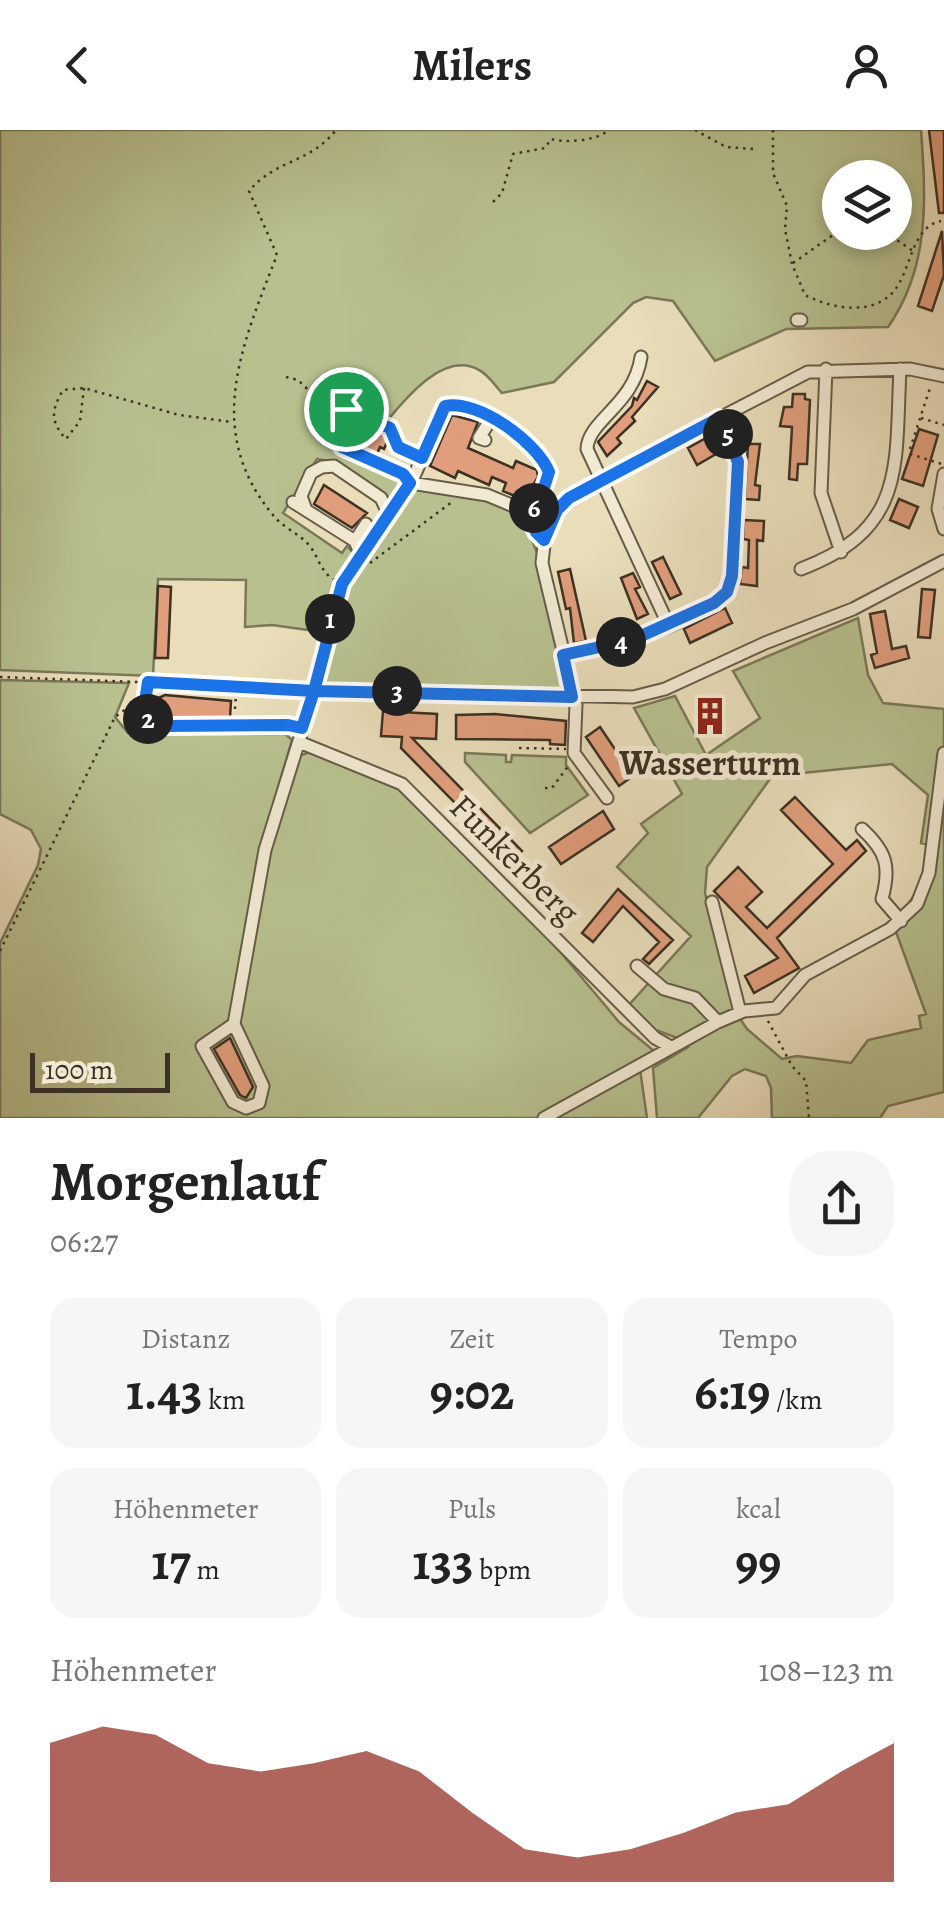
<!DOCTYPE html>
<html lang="de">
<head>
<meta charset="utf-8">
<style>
  :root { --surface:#fff; --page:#f6f6f6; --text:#222; --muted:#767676; --accent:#8f2418 }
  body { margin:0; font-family:Alegreya,serif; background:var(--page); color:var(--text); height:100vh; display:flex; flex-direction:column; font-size:38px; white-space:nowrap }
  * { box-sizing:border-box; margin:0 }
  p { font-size:32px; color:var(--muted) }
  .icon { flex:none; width:55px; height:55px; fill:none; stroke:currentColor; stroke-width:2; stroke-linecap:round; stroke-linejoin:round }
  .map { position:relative; height:988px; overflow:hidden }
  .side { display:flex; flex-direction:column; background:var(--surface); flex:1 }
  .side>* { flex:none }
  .controls { position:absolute; left:822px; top:30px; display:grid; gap:20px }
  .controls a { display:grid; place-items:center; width:90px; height:90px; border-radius:50%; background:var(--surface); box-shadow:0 5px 15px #0003; font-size:50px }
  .scale { position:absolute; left:30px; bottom:25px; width:140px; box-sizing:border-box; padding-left:10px; border:5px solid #3c3123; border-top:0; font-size:28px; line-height:35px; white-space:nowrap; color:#3c3123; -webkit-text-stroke:8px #f1e9d2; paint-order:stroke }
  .pin { position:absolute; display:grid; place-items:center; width:85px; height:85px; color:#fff; margin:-42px; border:5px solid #fff; border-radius:50%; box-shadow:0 2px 10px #0007 }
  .km { position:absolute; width:50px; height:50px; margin:-25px; border-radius:50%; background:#222; color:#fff; font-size:28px; line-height:50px; text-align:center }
  .round { display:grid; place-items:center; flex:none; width:105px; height:105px; border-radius:40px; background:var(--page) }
  .head { display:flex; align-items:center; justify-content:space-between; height:170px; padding:0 50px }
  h1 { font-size:55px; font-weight:700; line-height:75px }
  .metrics { display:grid; grid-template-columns:repeat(3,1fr); gap:15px; height:170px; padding:10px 50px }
  .metrics div { display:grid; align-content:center; border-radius:25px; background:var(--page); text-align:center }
  .metrics b { font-size:50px; font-weight:700 }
  .metrics small { font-size:28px; font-weight:400 }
  .metrics p { font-size:28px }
  .chart { height:280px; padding:20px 50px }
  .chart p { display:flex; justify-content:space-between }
  .chart svg { width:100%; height:180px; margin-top:10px; fill:var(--accent); opacity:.7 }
  header { display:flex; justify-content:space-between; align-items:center; height:130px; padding:0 50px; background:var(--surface); font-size:45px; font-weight:700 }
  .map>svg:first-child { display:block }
  .green { fill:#b8c08f; stroke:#7a7859; stroke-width:2.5; fill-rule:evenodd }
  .building { fill:#e19e7c; stroke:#3c3123; stroke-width:2.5 }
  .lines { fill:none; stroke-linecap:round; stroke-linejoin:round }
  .minor-casing { stroke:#675c49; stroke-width:15 }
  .path { stroke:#3c3123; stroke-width:2.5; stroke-dasharray:2.5 5; stroke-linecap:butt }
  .minor { stroke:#f1e9d2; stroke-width:11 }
  .route-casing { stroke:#fff; stroke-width:20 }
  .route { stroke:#1a73e8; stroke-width:12 }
  .labels { text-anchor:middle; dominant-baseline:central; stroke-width:10; stroke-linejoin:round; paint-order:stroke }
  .poi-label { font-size:35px; font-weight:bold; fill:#3c3123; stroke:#f1e9d2 }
  .street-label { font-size:35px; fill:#3c3123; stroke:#f1e9d2 }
</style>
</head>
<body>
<header><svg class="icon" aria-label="back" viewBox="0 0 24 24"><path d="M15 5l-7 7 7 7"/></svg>Milers<svg class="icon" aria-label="person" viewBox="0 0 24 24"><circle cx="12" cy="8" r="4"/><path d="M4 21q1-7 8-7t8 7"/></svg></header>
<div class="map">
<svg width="944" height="988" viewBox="0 0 944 988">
  <rect width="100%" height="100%" fill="#e9ddba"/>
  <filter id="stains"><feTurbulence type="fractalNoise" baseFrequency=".002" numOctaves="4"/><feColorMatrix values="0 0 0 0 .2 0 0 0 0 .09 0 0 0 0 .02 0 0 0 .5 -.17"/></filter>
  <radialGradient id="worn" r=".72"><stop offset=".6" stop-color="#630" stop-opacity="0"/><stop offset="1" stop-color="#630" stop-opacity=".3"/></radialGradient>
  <path class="green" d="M0,0H921C926,69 930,137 888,197L786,199L715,231L673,171L646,167L633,173L554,252L502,263C495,256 488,244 479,240C444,220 405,269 386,292L345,275L332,302L334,312L409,343L393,370L338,333L317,329L283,383L342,423L347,416L354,424L333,466L323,502L272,495L245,497L246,450L158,449L153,546L0,540ZM840,48H895V102H840Z
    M413,359L498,372L521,382L537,423L565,559L339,553L324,558L319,553L343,465Z
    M858,488L868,545L883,573L944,579V962L888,976L880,988H772L771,958L766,946L745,939L732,946L698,988H657L653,938L688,917L683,910L653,899L628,876L691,806L617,737L648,703L641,694L682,664L634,578L675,566L706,625L760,588L733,541ZM892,634L928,665L921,713L930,715C924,748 918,769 892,791L926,884L919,886L921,898L868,910L851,933L797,926L782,929L747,899L734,880L705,763L707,737L772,646Z
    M0,550L129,553L115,587L128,603L283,602L292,610L280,651L292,654L299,626L310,622L392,653L552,812L619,892L654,921L639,932L647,988H0V813L38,735L41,719L31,700L0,684Z
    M465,623L506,625V632H511L512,625L566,627V635L588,665L530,703L465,632Z"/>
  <path class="building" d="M929,0H944V83H939Z
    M942,101L944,145L932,181L918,176Z
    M647,251L658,257L632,287L635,291L617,308L621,313L607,326L598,312L632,276L634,268L637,270Z
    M793,264H805V269L810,270L807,334H798L797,350L789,349L792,297L780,296L784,277H792Z
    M452,285L478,292L468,318L513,338L516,331L537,340L538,347L524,370L503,361L506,353L492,347L489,355L458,341L455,348L430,336Z
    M348,289L390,305L384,319L380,317L377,324L356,315L360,307L344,300Z
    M919,299L938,305L923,356L902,349Z
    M715,303L718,309L710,313L716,324L697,335L688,318Z
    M748,314H760L755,355L760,356L759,370L745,369Z
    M324,355L367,383L352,398L314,374Z
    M899,369L918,377L909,398L890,390Z
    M744,390L764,391L763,411L757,410V456L740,454L742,437L748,438L749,410L743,409Z
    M663,427L681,464L670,469L652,432Z
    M570,439L586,511L574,513L570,478L566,479L558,442Z
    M633,443L640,457L635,459L648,484L637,489L621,448Z
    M158,456L171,457L168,528H155Z
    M922,459L935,460L930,508L918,507Z
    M725,478L732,493L690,513L684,499Z
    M885,481L892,519L906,516L909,528L875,538L871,525L877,523L870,484Z
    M165,565L231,571L230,588H165L155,581L154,570Z
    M383,581L437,584L436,609L412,608L522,721L512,731L401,618L402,607L381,606Z
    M495,584L566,591L565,615L550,614V610L456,609V585Z
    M600,597L633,646L619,656L586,607Z
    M795,667L846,720L857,710L866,721L777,808L799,838L754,863L745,846L778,828L714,761L738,737L762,762L746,777L767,798L833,734L781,680Z
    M603,681L614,699L561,734L549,717Z
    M618,759L673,810L649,834L643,829L659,812L623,776L593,812L582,803Z
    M230,908L253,957L246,968L240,965L214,919Z"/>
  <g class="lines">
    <g class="minor-casing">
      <path id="minor" d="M797,190H801
        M641,227C634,275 588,290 587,319L668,494
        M826,239L821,363L841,422
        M485,310L479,308L491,289
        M944,344L938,379L944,399
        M411,353L487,365L528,382L536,402L544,410
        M293,372L355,411L361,425
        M306,380L301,366L311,343L322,337L334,336L381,368L389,385
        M355,411L366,394
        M801,439C907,399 895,336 900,239
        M563,525C603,517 725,491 732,446L738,332L719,288
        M148,552L144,569L146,587L162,597L302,598
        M224,557L633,567L665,559L765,513L853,479L944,431
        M299,612L402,654L655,908L671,917
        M607,668L574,623L576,575L542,433L545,406L557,380L585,358L808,242L910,239L944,246
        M862,699C886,721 891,736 882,769L901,791
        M712,772L740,882
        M637,836L664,859L695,868L718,892
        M234,894L202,916L233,972L246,978L259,973L263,956L234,894L265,720L312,569L342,454L411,353L445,276C475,270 550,315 548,349L528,382
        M544,988L718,892L744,881L776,878L805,845L890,799L917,774L929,743L944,623"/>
    </g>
    <path class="path" d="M695,0L726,17L754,19
      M773,0V43L787,76L785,99L792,134L805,165C830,178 872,187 894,161C911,141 911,97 941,91
      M493,72L502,63L513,24L545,18L551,9C567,13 596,11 609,0
      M885,102L913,121
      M793,133L840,100
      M286,247L298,250L322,273L344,279
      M84,258L80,291L66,309C50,291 51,281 63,260L84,258L179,285L232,292
      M921,288L944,295
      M910,319L931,255
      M910,324L942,334
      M404,345L342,317L336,303L346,279L389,299L397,317L411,323
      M370,433L452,372
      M335,450C320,443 319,426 308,414C298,403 282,397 273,385C203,301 242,215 277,125L249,61C276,29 309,34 336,0
      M0,547L138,552
      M156,553L213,556
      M235,579L236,565
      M519,618L566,619
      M545,658H552L569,635
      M0,821L115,587L133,574
      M768,891L792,936L806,951L809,988"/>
    <use href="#minor" class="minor"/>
  </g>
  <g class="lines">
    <g class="route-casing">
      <path id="route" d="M346,279L336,303L342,317L403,344L410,353L342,454L314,561L148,552L144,579L150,593L162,596L288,595L302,598L314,561L572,567L563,525L632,510L714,473L727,462L732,446L738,332L719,288L569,368L557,380L544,410L536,402L528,382L542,364L549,342C537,312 478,269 445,276L422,328L398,317L390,298L346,279"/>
    </g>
    <use href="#route" class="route"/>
  </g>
  <defs>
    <g id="building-bare" transform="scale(3)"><path d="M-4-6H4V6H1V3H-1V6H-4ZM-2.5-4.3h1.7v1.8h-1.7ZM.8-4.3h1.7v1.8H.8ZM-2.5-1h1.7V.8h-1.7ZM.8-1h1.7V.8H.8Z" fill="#8f2418" stroke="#f1e9d2" stroke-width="2.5" paint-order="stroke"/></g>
  </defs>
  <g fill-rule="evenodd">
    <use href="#building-bare" x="710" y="586"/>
  </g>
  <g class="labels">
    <g class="poi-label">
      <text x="710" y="633">Wasserturm</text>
    </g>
    <g class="street-label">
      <text transform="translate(515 729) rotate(45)">Funkerberg</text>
    </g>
  </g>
  <rect width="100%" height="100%" filter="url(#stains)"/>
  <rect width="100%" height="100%" fill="url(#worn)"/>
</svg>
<div class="controls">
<a><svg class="icon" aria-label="layers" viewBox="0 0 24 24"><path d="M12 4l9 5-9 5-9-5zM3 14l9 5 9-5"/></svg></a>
</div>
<div class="scale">100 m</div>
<div class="pin" style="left:346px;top:279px;background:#1e9e55"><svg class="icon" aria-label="arrive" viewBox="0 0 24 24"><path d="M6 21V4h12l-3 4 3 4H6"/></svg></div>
<b class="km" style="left:330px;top:489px">1</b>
<b class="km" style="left:148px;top:589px">2</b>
<b class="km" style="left:397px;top:561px">3</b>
<b class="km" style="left:621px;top:512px">4</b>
<b class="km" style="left:728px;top:304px">5</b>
<b class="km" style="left:534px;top:378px">6</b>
</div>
<section class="side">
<div class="head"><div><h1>Morgenlauf</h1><p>06:27</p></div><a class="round"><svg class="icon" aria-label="share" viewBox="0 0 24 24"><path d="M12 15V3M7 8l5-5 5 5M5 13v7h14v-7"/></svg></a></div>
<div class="metrics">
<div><p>Distanz</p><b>1.43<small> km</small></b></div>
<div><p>Zeit</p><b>9:02</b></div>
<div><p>Tempo</p><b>6:19<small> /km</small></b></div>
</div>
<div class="metrics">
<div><p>Höhenmeter</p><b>17<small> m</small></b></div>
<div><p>Puls</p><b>133<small> bpm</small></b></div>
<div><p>kcal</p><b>99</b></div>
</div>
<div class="chart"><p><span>Höhenmeter</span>108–123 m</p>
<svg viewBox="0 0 160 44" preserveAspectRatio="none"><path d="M0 44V10L10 6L20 8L30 15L40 17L50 15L60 12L70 17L80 27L90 36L100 38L110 36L120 32L130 27L140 25L150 17L160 10V44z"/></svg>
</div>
</section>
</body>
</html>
